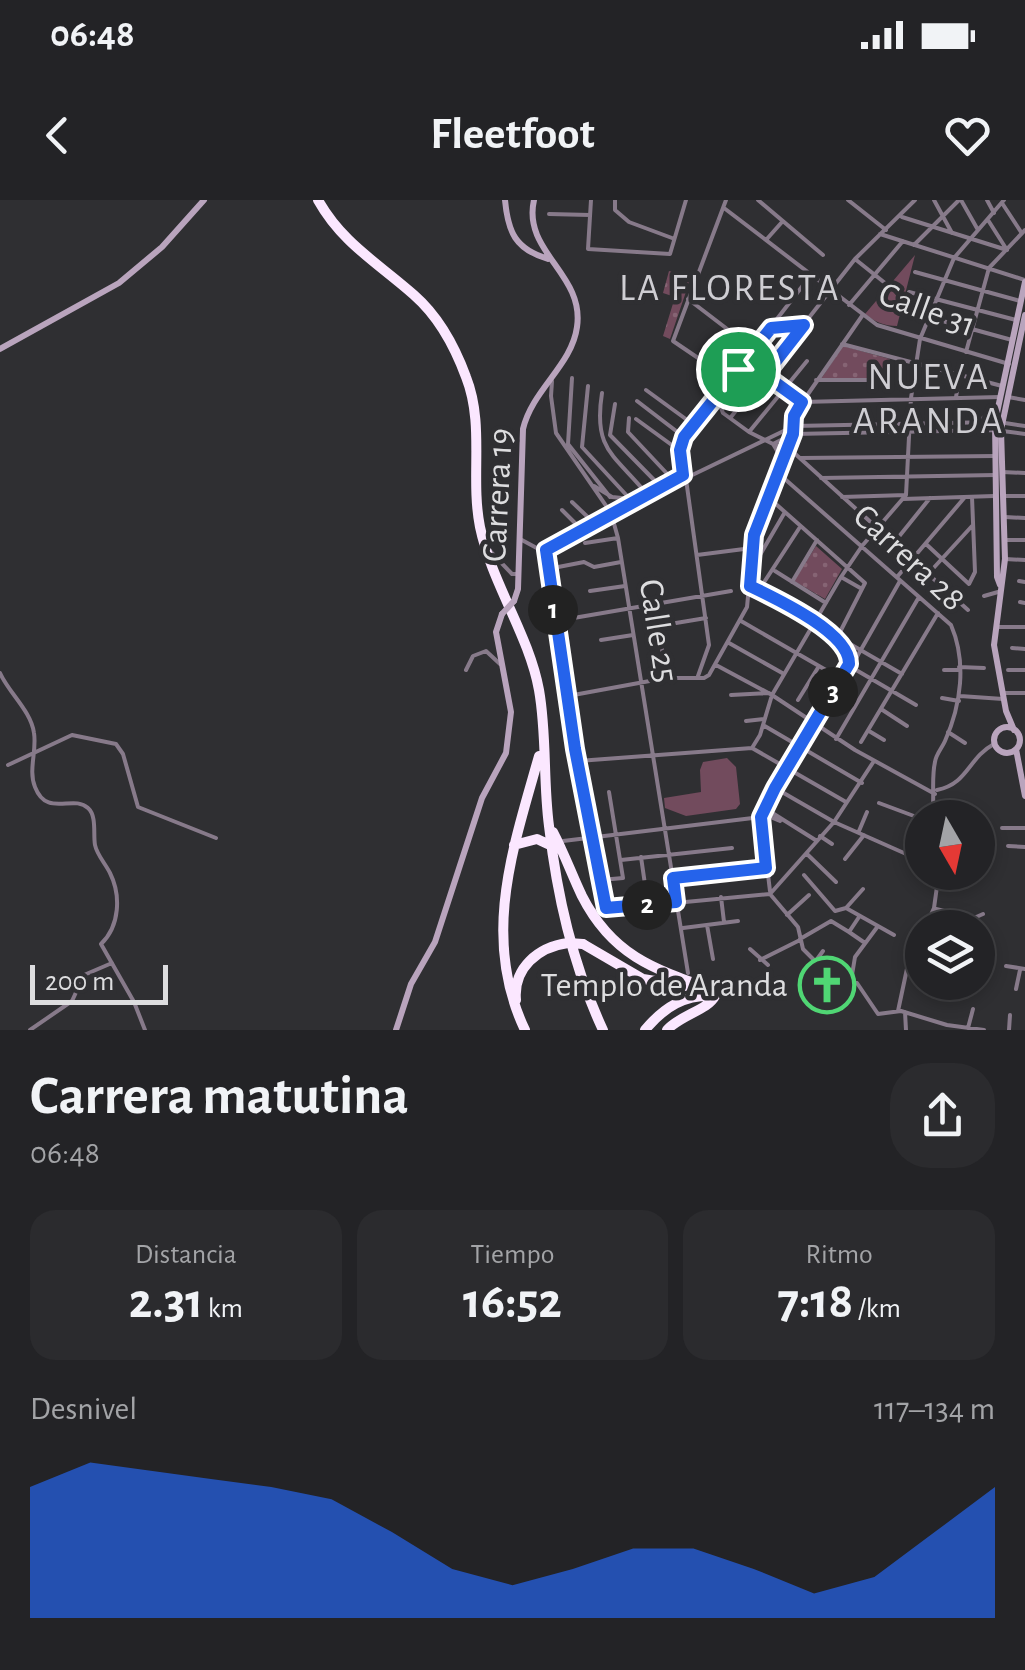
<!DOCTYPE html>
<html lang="es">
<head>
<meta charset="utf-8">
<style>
  :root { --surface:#232326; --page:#2b2b2e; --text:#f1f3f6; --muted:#a3a4a7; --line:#404043; --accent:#2563eb }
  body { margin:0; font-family:"Alegreya Sans",sans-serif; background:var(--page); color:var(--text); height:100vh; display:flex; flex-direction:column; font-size:38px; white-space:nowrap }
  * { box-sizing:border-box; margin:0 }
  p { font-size:32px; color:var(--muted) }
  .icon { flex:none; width:55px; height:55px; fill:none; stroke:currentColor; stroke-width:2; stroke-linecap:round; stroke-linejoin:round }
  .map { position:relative; height:830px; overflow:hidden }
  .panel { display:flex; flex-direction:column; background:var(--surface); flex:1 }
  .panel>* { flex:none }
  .needle { width:65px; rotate:171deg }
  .controls { position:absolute; left:905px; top:600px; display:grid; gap:20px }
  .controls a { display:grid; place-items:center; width:90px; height:90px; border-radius:50%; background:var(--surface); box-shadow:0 5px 15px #0003,0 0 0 2px var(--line); font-size:50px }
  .scale { position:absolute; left:30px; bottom:25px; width:138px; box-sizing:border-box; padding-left:10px; border:5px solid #dddddf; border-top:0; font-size:28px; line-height:35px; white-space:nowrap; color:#dddddf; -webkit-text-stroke:8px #2f2f32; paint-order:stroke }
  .pin { position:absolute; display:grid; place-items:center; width:85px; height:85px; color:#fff; margin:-42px; border:5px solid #fff; border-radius:50%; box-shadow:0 2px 10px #0007 }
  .km { position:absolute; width:50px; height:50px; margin:-25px; border-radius:50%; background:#222; color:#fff; font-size:28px; line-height:50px; text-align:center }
  .round { display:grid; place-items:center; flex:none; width:105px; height:105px; border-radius:40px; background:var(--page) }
  .overview { display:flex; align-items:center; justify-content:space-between; height:170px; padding:0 30px }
  h1 { font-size:55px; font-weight:700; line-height:75px }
  .metrics { display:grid; grid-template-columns:repeat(3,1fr); gap:15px; height:170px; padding:10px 30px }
  .metrics div { display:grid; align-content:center; border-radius:25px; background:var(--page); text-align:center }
  .metrics b { font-size:50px; font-weight:700 }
  .metrics small { font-size:28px; font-weight:400 }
  .metrics p { font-size:28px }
  .chart { height:280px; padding:20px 30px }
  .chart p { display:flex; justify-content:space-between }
  .chart svg { width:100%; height:180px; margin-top:10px; fill:var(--accent); opacity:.7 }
  .status { display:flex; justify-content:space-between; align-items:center; height:70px; padding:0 50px; background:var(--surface); direction:ltr }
  .status svg { height:28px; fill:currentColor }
  header { display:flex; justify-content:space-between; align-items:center; height:130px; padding:0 30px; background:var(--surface); font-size:45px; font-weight:700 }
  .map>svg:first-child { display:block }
  .green { fill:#724b5d }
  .park { fill:url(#park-dots) }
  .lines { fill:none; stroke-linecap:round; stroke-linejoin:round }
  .street { stroke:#877a8a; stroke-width:4 }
  .secondary { stroke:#b9a4bd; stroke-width:6 }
  .highway { stroke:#fbe7ff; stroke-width:10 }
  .secondary-bridge { stroke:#b9a4bd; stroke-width:6 }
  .highway-bridge { stroke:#fbe7ff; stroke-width:10 }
  .route-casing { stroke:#fff; stroke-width:20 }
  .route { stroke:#2563eb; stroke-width:12 }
  .labels { text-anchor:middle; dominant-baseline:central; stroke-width:9; stroke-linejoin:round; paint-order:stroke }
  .street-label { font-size:35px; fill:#dddddf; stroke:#2f2f32 }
  .poi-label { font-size:35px; fill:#dddddf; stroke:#2f2f32; text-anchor:end }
  .neighbourhood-label { font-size:38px; letter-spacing:2.5px; fill:#cfced3; stroke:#2f2f32 }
</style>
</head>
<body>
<div class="status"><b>06:48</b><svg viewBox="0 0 49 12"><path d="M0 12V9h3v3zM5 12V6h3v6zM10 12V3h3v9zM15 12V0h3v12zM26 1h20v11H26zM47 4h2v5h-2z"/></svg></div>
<header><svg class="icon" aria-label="back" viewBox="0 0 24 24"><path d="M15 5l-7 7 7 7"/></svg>Fleetfoot<svg class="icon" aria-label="heart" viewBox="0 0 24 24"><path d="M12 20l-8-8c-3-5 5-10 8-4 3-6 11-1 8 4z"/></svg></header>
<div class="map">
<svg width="1025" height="830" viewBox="0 0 1025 830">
  <defs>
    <pattern id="park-dots" width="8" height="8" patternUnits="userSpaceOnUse" patternTransform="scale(2.5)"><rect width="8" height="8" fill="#724b5d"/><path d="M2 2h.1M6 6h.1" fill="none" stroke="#866474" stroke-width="1.8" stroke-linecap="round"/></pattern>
  </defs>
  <rect width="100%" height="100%" fill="#2f2f32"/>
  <path class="green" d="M915,55L897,126C884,126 875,122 865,114Z
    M727,558L736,567L740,604L736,609L686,616L665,608L664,598L701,592L700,570L703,562Z"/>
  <path class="park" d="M669,71L691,77L670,139L663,136L675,97L663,93Z
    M843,146L890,159L886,179H821Z
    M816,346L842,369L825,399L794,381Z"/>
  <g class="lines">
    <path class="street" d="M591,0L588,49L670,54L686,0
      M615,0V10L629,22L672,38
      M726,0L673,141L704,162L723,213L749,232L773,244L782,259
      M758,0L823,55
      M848,0L886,30
      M934,0L952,33
      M961,0L978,30
      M987,0L994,13
      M1002,3L1021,32
      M724,8L877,125L1009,164
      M549,14L590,15
      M902,17L1007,50
      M988,20L1007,50
      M880,34L1025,80
      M766,40L782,22
      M914,45L959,0
      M855,59L890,87
      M915,72L1020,101
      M909,92L1016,120
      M688,99L752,148
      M849,105L903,41
      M906,111L1012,140
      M774,128L804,125
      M842,144L1002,186
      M966,152L989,68L1025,30
      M765,175L802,202L1000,197
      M572,178L568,244L610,297
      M816,180H888
      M552,181L551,196L556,233L611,313L618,338L688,773
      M588,186L582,247L630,299
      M646,190L694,225
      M602,193C593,250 614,254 646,293
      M956,197L960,174
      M1008,197L1025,200
      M637,201L684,237
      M615,204L610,235L660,286
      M731,217L855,59L915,0
      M629,218L628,232L673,280
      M636,219L680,251
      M978,222L998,206
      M1005,223L1025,226
      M749,232L807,161
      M773,244L793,234L995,230L1025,234
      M775,245L792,251L968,410
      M800,258L995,256
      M1002,272L1025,273
      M778,273L951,425C967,462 961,505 945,541C942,548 936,554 935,562C931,579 935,599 932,618
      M821,278L996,275
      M684,279L794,226L996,222
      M594,286L612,297L631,299
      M1005,296H1025
      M768,297L865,383L838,436
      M842,297L906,295
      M903,299L994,296
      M572,302L594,323
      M562,310L581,329
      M1005,317L1025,318
      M520,339L546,353
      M1005,340H1025
      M585,343L618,338
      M893,344L930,298
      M926,344L969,384L975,372L972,297
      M489,350L512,374H519
      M546,353L575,549L606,708
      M546,353L549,347L565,338L683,275
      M697,355L752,348
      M1005,359L1025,360
      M753,367L785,312
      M548,369L584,362L594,367L621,362
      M775,371L826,403
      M928,374L972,326
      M841,377L862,389
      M897,377L965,297
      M1019,381L1025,382
      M792,382L817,340
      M750,386L902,474
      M759,390L800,327
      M590,391L625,386
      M984,396L998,392
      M1020,402L1025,403
      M656,405L666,478
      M556,421L731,391
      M741,421L845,481
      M676,423L706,418
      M996,427H1025
      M601,440L633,435
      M729,443L784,474
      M1012,448L1025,449
      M716,465L772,495L855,550L935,594
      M851,467L916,505
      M959,467L984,468
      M466,470L473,456L486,451L500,464
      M944,470H959
      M1008,470H1025
      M0,473C9,493 31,511 34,533C37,551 28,570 35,587C47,618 73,594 88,608C97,616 93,634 95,645C97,655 105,663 110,673C121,695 120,726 101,744L134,802L145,830
      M698,476L709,445L681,243L811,75
      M1005,493H1025
      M731,495L769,493
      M568,496L666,478H704L709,475L747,407L754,335L793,234L797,210L862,116
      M960,496L1003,499
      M942,498L959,501
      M798,500L819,466
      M881,509L907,526
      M816,520L849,465V455L834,434
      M746,521L764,519
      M763,525L862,583
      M869,531L884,540
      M948,532L965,543
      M836,539L919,397
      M861,542L938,413
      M752,548L760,535L772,495L841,377L862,346L906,295L911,198L920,139L954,58L1004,0
      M752,548L846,602
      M578,561L752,548
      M8,565L72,535L116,544L123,554L138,607L216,638
      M775,588L834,622L913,657L922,654
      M937,590C968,584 968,558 994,544
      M879,603L922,619
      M766,609L817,641
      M763,614L780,621
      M761,617L775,588L815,525L821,520L900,381
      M761,617L770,691
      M1002,628H1025
      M859,631L867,612
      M820,636L832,644
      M563,641L761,617
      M978,643L989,644
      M1008,646L1025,647
      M807,654L836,682
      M641,657L648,705
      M845,659L864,635
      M621,660L732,648
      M804,675L835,711L846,708L894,735
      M673,678L766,668
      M601,680L623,678L609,592
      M770,694L798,727L803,749L835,781L857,783L878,814L901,811L947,825L984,830
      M770,694L834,622L874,561
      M721,697L724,722
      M846,708L863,689
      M936,709L974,718L983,714
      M591,711L770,694
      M787,715L809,695
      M707,725L713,759
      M683,728L738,721
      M925,728L934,708L939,672
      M849,732L865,743
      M800,739L831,721L849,732L859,717
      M750,749L768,765
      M760,760L800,740
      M815,762L823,751
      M1006,766L1025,769
      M851,781L855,757L878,726
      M1016,789L1020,770
      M898,811L908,764L922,733
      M905,812L906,830
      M968,828L973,809
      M30,830L72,801L84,775L112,763
      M1009,830L1010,815"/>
    <path class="secondary" d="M505,0C508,32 515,49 548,59
      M0,149L119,83L162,47L204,0
      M1000,385L997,377L995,222L1025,82
      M514,401L518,389L523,229C532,190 572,165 577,127C585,74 522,52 534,0
      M994 540a13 13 0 1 1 26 0a13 13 0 1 1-26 0Z
      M1014,530L1006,511L994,445L1005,359L1001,230L1025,115
      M1016,549L1025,596
      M396,830L411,784L435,742L482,598L506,553L511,512L496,432L502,414"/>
    <path class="highway" d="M318,0C342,43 378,63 414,95C438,116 455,147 466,177C485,225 470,277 480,327C492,384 529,435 539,490C547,535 543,581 549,626C557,696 573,766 603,830
      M553,632C564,653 572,675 582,696C612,755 653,769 711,789L715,796
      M514,645L537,639L552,646
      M583,744L643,779L685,786
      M516,800C513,768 538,747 568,743
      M525,830C481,738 513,648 539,556
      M645,830C664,807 685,794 715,796
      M667,830C680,815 708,810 715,796"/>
    <path class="secondary-bridge" d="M502,414L514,401"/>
    <path class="highway-bridge" d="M568,743L583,744"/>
  </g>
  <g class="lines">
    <g class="route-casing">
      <path id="route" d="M804,125L765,175L802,202L794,216L793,234L754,335L750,386C777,399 850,433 849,464L775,588L761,617L766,668L673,678L676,702L606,708L575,549L546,350L683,275L680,250L684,237L771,128Z"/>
    </g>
    <use href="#route" class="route"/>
  </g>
  <defs>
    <g id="church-ring" transform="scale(2.875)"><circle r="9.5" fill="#2f2f32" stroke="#50d674" stroke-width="1.5"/><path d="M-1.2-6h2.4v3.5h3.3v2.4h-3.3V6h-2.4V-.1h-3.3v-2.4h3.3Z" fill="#50d674"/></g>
  </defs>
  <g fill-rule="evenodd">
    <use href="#church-ring" x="827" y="785"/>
  </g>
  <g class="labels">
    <g class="street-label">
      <text transform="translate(927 110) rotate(20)">Calle 31</text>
      <text transform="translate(498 295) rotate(-87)">Carrera 19</text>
      <text transform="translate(909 358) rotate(43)">Carrera 28</text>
      <text transform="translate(658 431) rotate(81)">Calle 25</text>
    </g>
    <g class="poi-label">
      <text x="788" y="785">Templo de Aranda</text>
    </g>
    <g class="neighbourhood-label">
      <text x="730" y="89">LA FLORESTA</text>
      <text x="929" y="178">NUEVA<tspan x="929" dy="44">ARANDA</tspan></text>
    </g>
  </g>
</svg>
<div class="controls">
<a><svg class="needle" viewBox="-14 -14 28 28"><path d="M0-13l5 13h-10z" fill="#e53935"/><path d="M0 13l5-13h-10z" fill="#a3a4a7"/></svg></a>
<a><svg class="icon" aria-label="layers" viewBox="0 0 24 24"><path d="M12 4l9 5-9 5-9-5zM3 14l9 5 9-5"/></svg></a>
</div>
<div class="scale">200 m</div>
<div class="pin" style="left:738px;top:169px;background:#1e9e55"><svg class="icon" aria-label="arrive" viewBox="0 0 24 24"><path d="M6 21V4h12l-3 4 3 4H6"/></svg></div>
<b class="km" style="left:553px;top:410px">1</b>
<b class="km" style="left:647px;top:705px">2</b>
<b class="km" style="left:833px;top:492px">3</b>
</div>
<section class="panel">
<div class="overview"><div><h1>Carrera matutina</h1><p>06:48</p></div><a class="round"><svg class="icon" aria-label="share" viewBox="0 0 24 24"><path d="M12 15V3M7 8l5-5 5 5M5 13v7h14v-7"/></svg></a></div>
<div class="metrics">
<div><p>Distancia</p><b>2.31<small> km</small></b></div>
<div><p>Tiempo</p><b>16:52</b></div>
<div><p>Ritmo</p><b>7:18<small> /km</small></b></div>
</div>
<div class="chart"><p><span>Desnivel</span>117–134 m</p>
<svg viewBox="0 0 160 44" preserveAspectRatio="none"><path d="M0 44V12L10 6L20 8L30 10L40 12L50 15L60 23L70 32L80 36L90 32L100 27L110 27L120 32L130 38L140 34L150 23L160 12V44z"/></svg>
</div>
</section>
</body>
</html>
